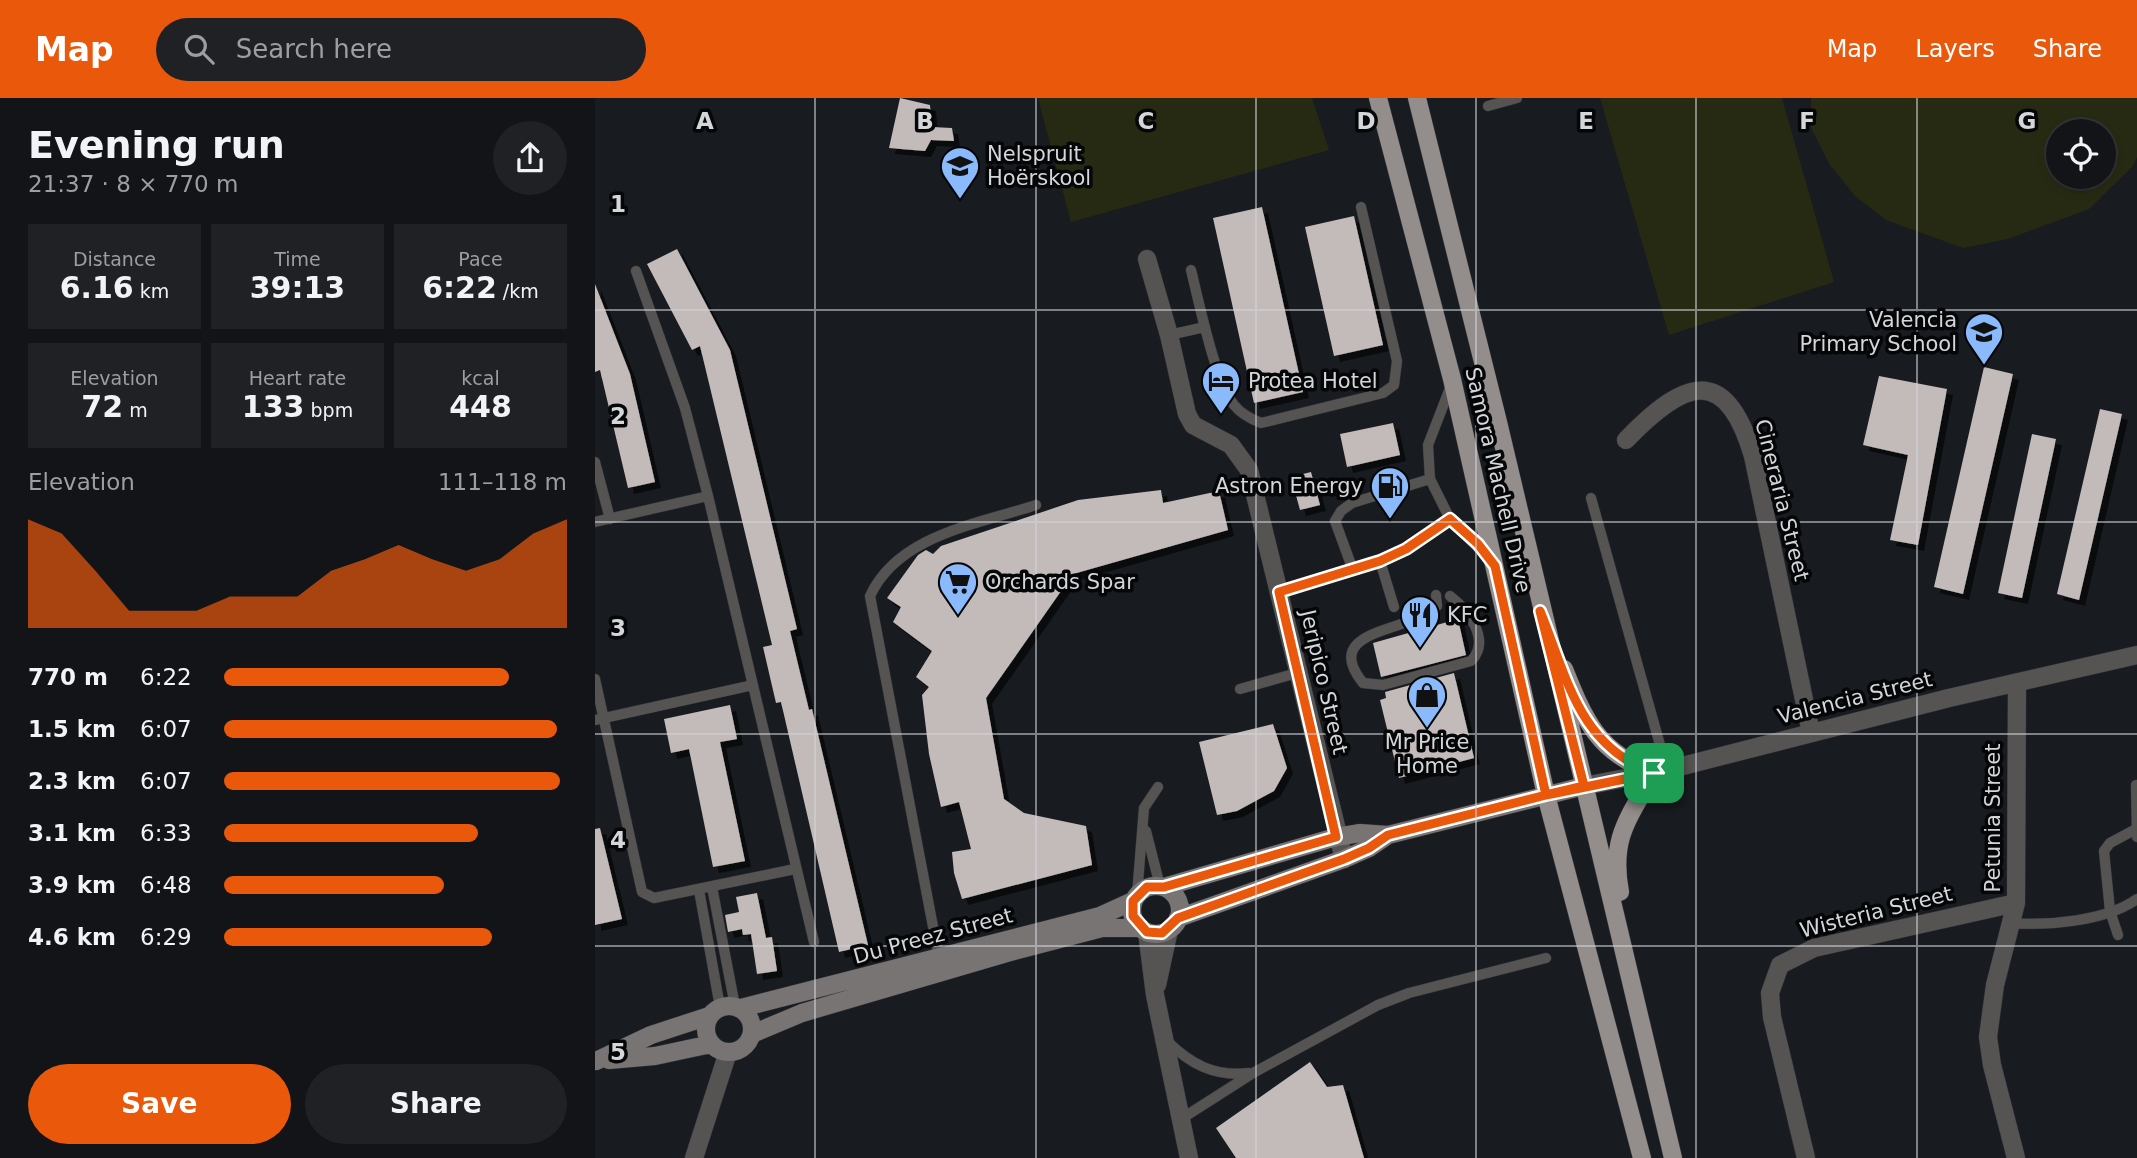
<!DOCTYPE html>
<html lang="en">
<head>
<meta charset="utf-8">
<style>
  :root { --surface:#121417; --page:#1f2124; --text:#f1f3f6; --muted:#9c9ea1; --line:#313336; --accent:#ea580c }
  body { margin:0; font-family:"DejaVu Sans",sans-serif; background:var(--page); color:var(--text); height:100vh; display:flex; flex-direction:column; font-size:26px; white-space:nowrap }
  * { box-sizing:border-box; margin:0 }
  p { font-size:23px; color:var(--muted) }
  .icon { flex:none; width:38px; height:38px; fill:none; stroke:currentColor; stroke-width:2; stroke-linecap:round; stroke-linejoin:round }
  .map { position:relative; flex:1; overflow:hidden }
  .drawer { display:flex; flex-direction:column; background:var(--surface); width:595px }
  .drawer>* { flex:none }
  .buttons { position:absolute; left:1451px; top:21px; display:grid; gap:14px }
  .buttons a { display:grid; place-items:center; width:70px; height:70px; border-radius:50%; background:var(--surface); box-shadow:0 4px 10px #0003,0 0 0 2px var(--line); font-size:35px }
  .pin { position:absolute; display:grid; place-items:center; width:60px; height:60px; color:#fff; margin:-30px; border-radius:14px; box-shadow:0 4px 10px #0006 }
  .round { display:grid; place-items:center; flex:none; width:74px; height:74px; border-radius:37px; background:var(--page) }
  .overview { display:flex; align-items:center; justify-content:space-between; height:119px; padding:0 28px }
  h1 { font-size:38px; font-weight:700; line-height:52px }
  .metrics { display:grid; grid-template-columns:repeat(3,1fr); gap:10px; height:119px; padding:7px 28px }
  .metrics div { display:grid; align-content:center; border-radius:0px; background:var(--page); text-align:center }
  .metrics b { font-size:30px; font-weight:700 }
  .metrics small { font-size:19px; font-weight:400 }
  .metrics p { font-size:19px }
  .chart { height:196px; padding:14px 28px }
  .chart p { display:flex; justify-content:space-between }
  .chart svg { width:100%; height:126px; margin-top:7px; fill:var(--accent); opacity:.7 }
  .action { display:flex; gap:14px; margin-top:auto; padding:14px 28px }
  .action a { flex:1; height:80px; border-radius:42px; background:var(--accent); color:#fff; font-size:28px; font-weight:700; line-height:80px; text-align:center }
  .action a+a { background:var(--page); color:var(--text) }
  ul { padding:0 28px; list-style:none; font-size:23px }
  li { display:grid; grid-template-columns:112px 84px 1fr; align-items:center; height:52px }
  li i { height:18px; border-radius:9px; background:var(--accent) }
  header { display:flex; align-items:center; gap:42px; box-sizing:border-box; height:98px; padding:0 35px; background:var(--accent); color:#fff }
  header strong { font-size:33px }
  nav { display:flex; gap:38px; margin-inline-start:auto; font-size:24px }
  .search { width:490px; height:63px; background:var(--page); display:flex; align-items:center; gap:18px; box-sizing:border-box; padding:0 24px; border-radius:38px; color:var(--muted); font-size:26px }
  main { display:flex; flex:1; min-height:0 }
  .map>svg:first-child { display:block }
  .green { fill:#272a13; fill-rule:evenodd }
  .building { fill:#c3bbba; filter:url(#shadow) }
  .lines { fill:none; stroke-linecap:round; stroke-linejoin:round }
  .lane-casing { stroke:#323539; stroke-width:11 }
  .street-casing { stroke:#323539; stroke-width:19 }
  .secondary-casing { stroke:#323539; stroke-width:19 }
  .primary-casing { stroke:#323539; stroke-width:19 }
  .lane { stroke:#565353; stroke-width:10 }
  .street { stroke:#565353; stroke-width:18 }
  .secondary { stroke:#787473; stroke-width:18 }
  .primary { stroke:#938d8b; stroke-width:18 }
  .route-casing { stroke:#fff; stroke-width:14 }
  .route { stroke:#ea580c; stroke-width:9 }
  .grid { fill:none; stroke:#d4d6d9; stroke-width:2; stroke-opacity:0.55 }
  .labels { text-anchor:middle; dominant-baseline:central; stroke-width:7; stroke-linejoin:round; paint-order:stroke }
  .poi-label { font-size:21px; fill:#d4d6d9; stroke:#050607; text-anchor:start }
  .street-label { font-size:21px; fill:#d4d6d9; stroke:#050607 }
  .grid-label { font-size:23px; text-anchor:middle; font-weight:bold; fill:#d4d6d9; stroke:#050607; stroke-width:7; stroke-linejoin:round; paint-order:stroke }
</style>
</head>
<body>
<header>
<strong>Map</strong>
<div class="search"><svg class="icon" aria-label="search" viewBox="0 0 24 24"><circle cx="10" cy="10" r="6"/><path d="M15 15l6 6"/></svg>Search here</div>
<nav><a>Map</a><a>Layers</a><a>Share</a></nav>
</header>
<main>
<section class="drawer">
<div class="overview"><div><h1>Evening run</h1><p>21:37 · 8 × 770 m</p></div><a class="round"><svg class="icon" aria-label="share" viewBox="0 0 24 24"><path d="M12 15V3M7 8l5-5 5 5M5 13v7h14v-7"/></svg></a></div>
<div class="metrics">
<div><p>Distance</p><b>6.16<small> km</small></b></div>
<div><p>Time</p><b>39:13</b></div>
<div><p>Pace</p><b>6:22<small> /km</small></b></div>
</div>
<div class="metrics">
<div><p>Elevation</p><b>72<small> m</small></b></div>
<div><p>Heart rate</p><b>133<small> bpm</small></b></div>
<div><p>kcal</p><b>448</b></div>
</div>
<div class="chart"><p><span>Elevation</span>111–118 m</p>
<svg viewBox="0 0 160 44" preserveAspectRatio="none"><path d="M0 44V6L10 11L20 24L30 38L40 38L50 38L60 33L70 33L80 33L90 24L100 20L110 15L120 20L130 24L140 20L150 11L160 6V44z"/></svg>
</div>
<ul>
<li><b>770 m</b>6:22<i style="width:83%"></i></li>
<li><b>1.5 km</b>6:07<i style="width:97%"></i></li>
<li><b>2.3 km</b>6:07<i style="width:98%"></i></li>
<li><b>3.1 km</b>6:33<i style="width:74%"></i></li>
<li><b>3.9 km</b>6:48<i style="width:64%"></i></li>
<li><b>4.6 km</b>6:29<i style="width:78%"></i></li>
</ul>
<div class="action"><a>Save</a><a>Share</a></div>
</section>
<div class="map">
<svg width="1542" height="1060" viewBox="0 0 1542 1060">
  <defs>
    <filter id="shadow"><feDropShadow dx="6" dy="6" stdDeviation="0" flood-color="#0009"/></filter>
  </defs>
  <rect width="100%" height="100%" fill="#181b1f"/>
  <path class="green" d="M443,0H717L734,52L476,124Z
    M1005,0H1187L1239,184L1074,237Z
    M1216,0H1542V59L1538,68L1494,111L1413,141L1368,150L1291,122L1260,98L1235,67L1216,30ZM1463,33H1508V79H1463Z"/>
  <path class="building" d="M305,0L335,7L337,29L357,30L359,43L336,42L330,53L294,50Z
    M667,109L708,294L659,305L618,120Z
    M759,118L788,247L739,258L710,129Z
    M82,151L135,252L202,531L195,533L214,612L217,611L273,847L244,854L186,604L181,605L168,549L177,547L105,248L97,252L52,166Z
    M0,186L35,276L60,384L33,390L5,272L0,274Z
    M1389,269L1418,276L1368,496L1339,489Z
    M1284,278L1352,291L1323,447L1295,442L1313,357L1268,347Z
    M1505,311L1527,316L1484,502L1462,496Z
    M798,325L805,357L752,369L745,336Z
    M1437,336L1461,341L1427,500L1403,495Z
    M716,374L725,407L705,412L696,379Z
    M566,392L568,405L624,393L633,432L478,476L391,600L409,701L429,715L491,728L497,767L367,801L359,775L357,754L376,751L364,704L346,709L334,656L327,597L334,589L321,579L337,553L298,524L306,509L292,500L323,457L331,452L338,456L346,448L483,402Z
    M863,521L871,557L786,579L778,545Z
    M859,575L879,660L804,680L785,602L791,600L790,594Z
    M135,607L142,641L125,644L150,763L118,769L94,651L76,655L69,621Z
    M678,626L692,670L679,693L642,713L622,717L604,644Z
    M5,730L27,821L0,827V731Z
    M162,795L171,840L177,839L182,873L162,876L156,836L148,837L147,831L133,834L130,817L144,814L141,799Z
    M715,964L732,989L748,987L769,1060H641L621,1030Z"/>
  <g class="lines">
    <g class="lane-casing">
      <path id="lane" d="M893,8L922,0
        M596,172C604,204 620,283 639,307C646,316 656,321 666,325L788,295L799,287L802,263L766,109
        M41,173L90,310L113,398L219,844
        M574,237L610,229
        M855,290L833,347L835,381L855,421L893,460
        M0,364L15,421
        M996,400L1072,672
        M0,424L113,398
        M785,463L799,509
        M758,472L740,423L746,413L757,405L835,381
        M684,494L785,463L811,451L855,421
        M841,497L842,508C820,534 723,529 768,585L788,587L876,563C897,542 872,511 855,498
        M0,581L47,794L59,800L200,771
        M645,591L702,575
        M0,622L158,587
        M1541,687L1542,739
        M551,733L565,788
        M117,789L140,908
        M104,792L125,909
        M542,797L549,710L563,689
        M1416,825C1453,828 1511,823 1542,801
        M1523,837L1515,813L1509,753L1515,745L1541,731
        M344,860L275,498C303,437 383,426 441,407
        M571,942C595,966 619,979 654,975
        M586,1021L658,975L783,907L814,895L951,860"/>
    </g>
    <g class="street-casing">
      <path id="street" d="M552,161L574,237L592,316L598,327L636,347L654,372L749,761
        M1031,342C1088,283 1130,264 1158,358L1216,635
        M989,688L1072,672L1354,600L1542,557
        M552,834L560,897L594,1060
        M562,887L574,832
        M99,1060L133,954
        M1211,1060L1177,919L1175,895L1185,867L1219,850L1421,805
        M1421,1060L1397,967L1393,939L1400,887L1421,805L1422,585"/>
    </g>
    <g class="secondary-casing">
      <path id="secondary" d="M537 812a24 24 0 1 1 48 0a24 24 0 1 1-48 0Z
        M569,789L741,739L765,735L793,737L989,688
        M583,820L749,761L774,750L793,737
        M111 931a23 23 0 1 1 46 0a23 23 0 1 1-46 0Z
        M146,910L505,818L538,803
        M157,936L207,915L415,854L507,830H546
        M14,962L60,958L116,946
        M1,963L56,937L114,918"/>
    </g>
    <g class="primary-casing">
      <path id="primary" d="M783,0L857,281L951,697L1047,1060
        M822,0L903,324L1078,1060
        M969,571C990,623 1003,655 1059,675C1033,721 1015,740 1025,794"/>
    </g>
    <use href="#lane" class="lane"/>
    <use href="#street" class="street"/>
    <use href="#secondary" class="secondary"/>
    <use href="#primary" class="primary"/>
  </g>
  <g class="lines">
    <g class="route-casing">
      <path id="route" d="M1059,675L951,697L793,737L774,750L749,761L583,820L567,835L552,834L538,818V803L552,789H569L741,739L684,494L785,463L811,451L855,421L883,446L900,468L951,697L989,688L945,513C972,579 984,649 1059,675"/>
    </g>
    <use href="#route" class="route"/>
  </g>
  <path class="grid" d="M220,0V1060M441,0V1060M661,0V1060M881,0V1060M1101,0V1060M1322,0V1060M0,212H1542M0,424H1542M0,636H1542M0,848H1542"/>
  <defs>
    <g id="school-pin" transform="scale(2.0125)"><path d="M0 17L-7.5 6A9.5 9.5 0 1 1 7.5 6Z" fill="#8abafc" stroke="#050607"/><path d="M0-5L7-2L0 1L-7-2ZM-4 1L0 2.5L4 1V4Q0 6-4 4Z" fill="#111"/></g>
    <g id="hotel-pin" transform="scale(2.0125)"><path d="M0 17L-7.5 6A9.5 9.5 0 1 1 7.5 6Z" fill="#8abafc" stroke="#050607"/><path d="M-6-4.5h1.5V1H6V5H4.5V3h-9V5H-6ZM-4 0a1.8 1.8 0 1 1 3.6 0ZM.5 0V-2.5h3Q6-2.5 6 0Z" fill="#111"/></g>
    <g id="fuel-pin" transform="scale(2.0125)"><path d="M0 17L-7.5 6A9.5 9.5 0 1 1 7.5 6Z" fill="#8abafc" stroke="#050607"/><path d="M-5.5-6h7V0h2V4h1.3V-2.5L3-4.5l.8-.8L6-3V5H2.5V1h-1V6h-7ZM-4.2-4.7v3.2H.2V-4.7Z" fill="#111"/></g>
    <g id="supermarket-pin" transform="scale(2.0125)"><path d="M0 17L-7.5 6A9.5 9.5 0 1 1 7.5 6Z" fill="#8abafc" stroke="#050607"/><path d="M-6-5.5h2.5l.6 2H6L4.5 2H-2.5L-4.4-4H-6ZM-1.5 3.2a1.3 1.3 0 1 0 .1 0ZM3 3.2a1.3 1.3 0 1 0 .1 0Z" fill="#111"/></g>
    <g id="restaurant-pin" transform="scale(2.0125)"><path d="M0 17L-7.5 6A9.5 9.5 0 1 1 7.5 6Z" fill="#8abafc" stroke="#050607"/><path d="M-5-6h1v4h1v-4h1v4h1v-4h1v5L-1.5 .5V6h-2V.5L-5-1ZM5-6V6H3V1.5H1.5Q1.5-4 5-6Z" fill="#111"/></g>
    <g id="shop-pin" transform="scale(2.0125)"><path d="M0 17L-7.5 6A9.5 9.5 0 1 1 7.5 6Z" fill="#8abafc" stroke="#050607"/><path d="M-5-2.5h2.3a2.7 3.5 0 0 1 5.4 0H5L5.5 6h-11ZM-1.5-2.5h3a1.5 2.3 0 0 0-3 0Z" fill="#111"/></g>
  </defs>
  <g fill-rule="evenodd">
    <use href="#school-pin" x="365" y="68"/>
    <use href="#school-pin" x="1389" y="234"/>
    <use href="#hotel-pin" x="626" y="283"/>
    <use href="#fuel-pin" x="795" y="388"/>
    <use href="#supermarket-pin" x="363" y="484"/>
    <use href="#restaurant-pin" x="825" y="517"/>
    <use href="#shop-pin" x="832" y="597"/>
  </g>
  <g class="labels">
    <g class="poi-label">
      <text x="392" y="56">Nelspruit<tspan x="392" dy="24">Hoërskool</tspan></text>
      <text x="1362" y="222" text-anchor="end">Valencia<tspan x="1362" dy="24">Primary School</tspan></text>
      <text x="653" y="283">Protea Hotel</text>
      <text x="768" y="388" text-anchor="end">Astron Energy</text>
      <text x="390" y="484">Orchards Spar</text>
      <text x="852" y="517">KFC</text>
      <text x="832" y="644" text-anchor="middle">Mr Price<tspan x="832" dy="24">Home</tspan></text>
    </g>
    <g class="street-label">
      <text transform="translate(903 382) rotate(77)">Samora Machell Drive</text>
      <text transform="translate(1187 402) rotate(76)">Cineraria Street</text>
      <text transform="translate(729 584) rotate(77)">Jeripico Street</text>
      <text transform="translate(1260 600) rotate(-14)">Valencia Street</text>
      <text transform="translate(1398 720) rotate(-90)">Petunia Street</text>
      <text transform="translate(1281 814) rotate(-14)">Wisteria Street</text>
      <text transform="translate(338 838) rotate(-15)">Du Preez Street</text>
    </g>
  </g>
  <g class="grid-label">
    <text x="110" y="31">A</text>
    <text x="330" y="31">B</text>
    <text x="551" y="31">C</text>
    <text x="771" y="31">D</text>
    <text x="991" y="31">E</text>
    <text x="1212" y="31">F</text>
    <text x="1432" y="31">G</text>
    <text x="23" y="114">1</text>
    <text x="23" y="326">2</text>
    <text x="23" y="538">3</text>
    <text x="23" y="750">4</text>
    <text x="23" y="962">5</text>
  </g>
</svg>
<div class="buttons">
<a><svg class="icon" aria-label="locate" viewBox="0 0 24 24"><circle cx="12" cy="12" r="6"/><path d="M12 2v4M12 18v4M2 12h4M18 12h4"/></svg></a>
</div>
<div class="pin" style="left:1059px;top:675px;background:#1e9e55"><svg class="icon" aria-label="arrive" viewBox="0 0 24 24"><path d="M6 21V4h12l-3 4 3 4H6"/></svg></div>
</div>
</main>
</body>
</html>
